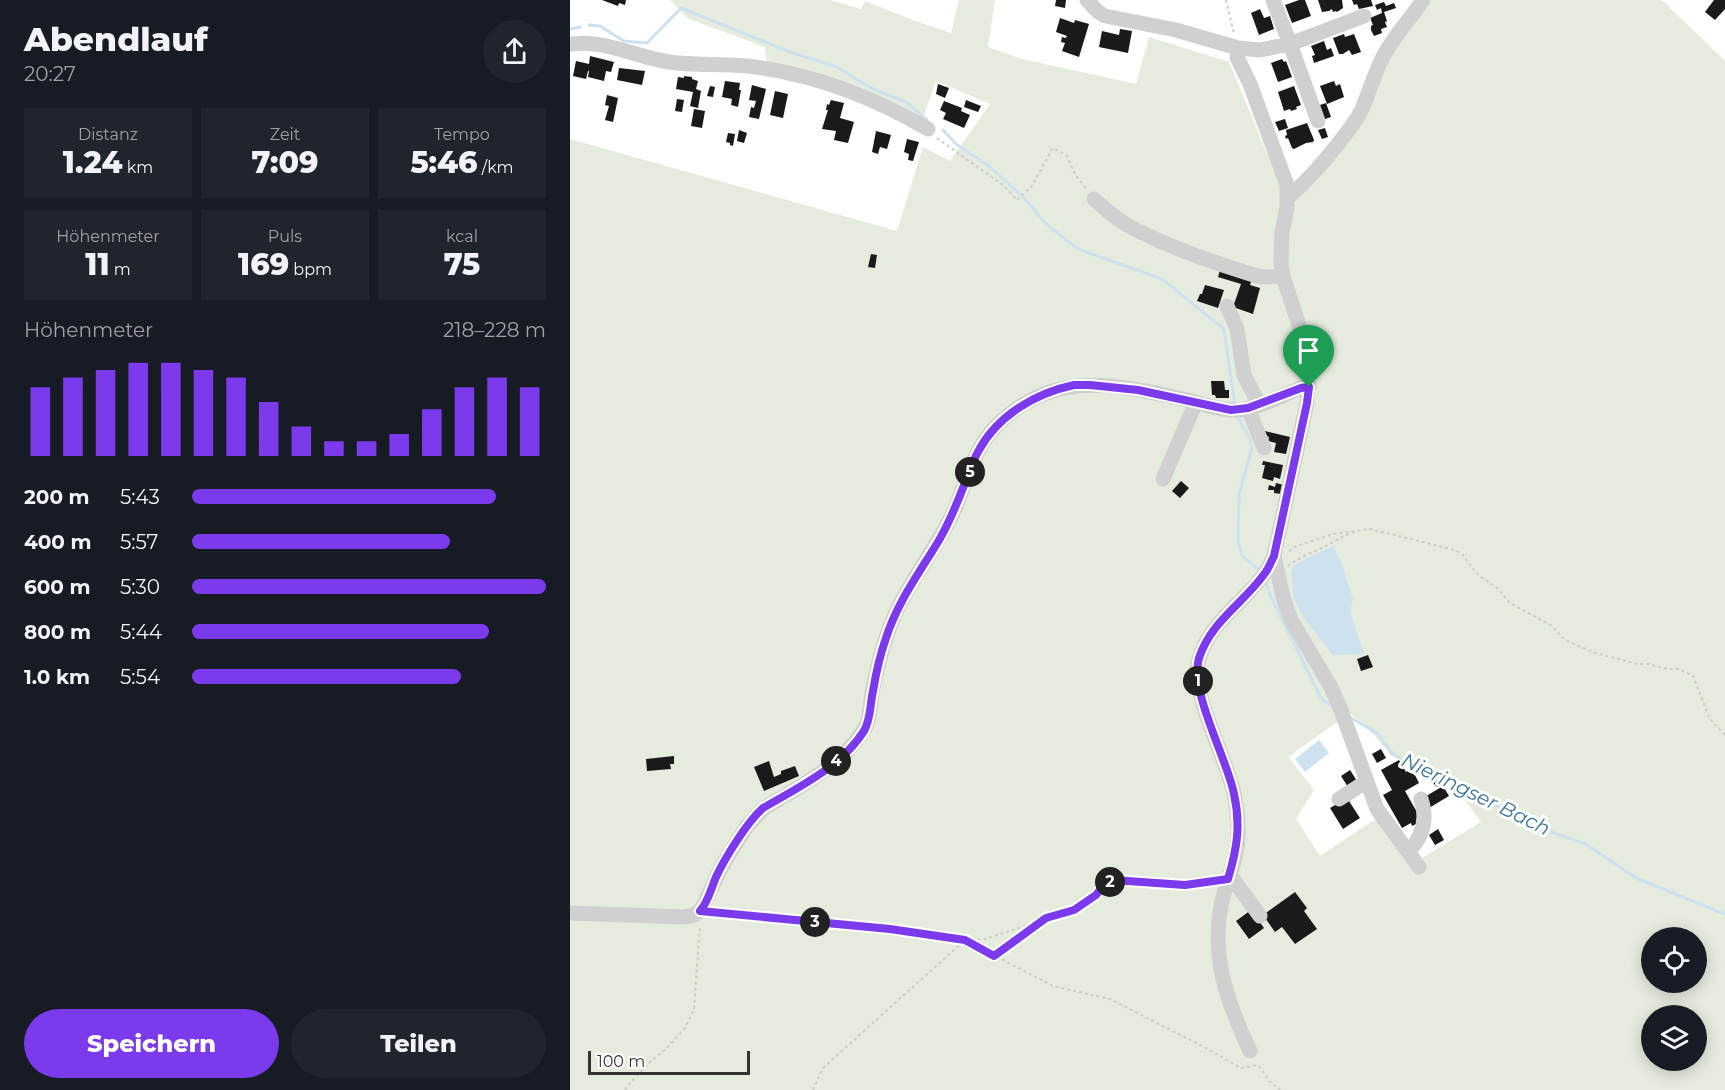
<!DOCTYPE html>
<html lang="de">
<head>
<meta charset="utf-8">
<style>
  :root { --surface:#171b24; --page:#20242c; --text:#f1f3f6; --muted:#9ea1a6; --accent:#7c3aed }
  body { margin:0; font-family:Montserrat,sans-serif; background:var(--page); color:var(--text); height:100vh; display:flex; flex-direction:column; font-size:22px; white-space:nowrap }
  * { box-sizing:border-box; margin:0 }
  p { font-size:20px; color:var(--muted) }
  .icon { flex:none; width:33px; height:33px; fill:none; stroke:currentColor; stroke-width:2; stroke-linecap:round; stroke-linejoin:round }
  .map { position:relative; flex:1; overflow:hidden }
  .side { display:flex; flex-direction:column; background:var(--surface); width:570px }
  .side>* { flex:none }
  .fabs { position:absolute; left:1071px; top:927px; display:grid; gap:12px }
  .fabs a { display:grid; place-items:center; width:66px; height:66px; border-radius:50%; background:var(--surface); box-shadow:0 3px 15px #0003; font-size:30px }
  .scale { position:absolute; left:18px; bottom:15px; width:162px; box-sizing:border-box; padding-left:6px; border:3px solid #333; border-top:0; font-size:16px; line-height:21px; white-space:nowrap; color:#333; -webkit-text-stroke:4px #fff; paint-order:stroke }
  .pin { position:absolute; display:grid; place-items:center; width:51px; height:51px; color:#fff; margin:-62px -26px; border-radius:50% 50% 50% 0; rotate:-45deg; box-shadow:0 0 6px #0007 }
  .pin .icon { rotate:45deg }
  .km { position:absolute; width:30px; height:30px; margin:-15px; border-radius:50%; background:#222; color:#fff; font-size:16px; line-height:30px; text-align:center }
  .round { display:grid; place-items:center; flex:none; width:63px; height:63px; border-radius:32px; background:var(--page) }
  .headline { display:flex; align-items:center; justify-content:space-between; height:102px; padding:0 24px }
  h1 { font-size:33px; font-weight:800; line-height:45px }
  .stats { display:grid; grid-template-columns:repeat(3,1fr); gap:9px; height:102px; padding:6px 24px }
  .stats div { display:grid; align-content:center; border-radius:0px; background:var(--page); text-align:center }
  .stats b { font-size:30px; font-weight:800 }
  .stats small { font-size:16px; font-weight:400 }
  .stats p { font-size:16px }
  .chart { height:168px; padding:12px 24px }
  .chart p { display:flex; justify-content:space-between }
  .chart svg { width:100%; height:108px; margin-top:6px; stroke:var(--accent); stroke-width:6 }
  .primary-button { display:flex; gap:12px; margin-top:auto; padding:12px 24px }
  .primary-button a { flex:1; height:69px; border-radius:36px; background:var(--accent); color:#fff; font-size:24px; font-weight:800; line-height:69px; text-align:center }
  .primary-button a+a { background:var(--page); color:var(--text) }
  ul { padding:0 24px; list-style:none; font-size:20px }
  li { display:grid; grid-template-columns:96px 72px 1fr; align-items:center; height:45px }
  li i { height:15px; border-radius:8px; background:var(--accent) }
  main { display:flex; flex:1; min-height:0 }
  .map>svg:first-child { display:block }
  .green { fill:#e5ecde; fill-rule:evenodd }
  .water { fill:#cde1ef }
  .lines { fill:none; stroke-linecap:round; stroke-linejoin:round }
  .stream { stroke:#cde1ef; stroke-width:3 }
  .building { fill:#1a1a1a }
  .path { stroke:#cdcdcd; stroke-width:2; stroke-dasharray:3 3; stroke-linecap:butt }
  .minor { stroke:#d0d0d0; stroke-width:15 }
  .route-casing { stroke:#fff; stroke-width:12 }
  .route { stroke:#7c3aed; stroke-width:8 }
  .labels { text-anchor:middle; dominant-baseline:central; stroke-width:6; stroke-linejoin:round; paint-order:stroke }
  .water-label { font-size:20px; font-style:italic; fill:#3a739b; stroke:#fff }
</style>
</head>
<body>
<main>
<section class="side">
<div class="headline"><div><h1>Abendlauf</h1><p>20:27</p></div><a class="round"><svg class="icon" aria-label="share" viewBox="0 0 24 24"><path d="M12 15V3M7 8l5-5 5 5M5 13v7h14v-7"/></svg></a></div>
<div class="stats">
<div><p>Distanz</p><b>1.24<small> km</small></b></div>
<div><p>Zeit</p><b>7:09</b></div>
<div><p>Tempo</p><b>5:46<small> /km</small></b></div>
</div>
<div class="stats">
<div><p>Höhenmeter</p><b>11<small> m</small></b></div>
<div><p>Puls</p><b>169<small> bpm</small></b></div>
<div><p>kcal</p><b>75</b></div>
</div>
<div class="chart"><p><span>Höhenmeter</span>218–228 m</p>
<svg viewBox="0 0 160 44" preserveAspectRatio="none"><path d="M5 44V16M15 44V12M25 44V9M35 44V6M45 44V6M55 44V9M65 44V12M75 44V22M85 44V32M95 44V38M105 44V38M115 44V35M125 44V25M135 44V16M145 44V12M155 44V16"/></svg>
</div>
<ul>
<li><b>200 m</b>5:43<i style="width:86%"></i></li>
<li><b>400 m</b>5:57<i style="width:73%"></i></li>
<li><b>600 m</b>5:30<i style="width:100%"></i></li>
<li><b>800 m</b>5:44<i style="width:84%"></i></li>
<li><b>1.0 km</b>5:54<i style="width:76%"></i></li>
</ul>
<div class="primary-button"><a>Speichern</a><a>Teilen</a></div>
</section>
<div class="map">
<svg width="1155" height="1090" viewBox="0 0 1155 1090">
  <rect width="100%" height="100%" fill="#fff"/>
  <path class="green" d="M100,0H260L291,9L295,1L343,20L381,33L389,0H425L418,47L452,59L566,84L579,37L659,62L713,192L728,183L785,112L851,0H1092L1155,61V1090H0V139L327,231L353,147L380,161L420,104L366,81L352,121L197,64L195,47L117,18ZM780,713L804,735L821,756L879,779L911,822L847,861L813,814L750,856L726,819L744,790L718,757ZM1082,938H1126V982H1082ZM1082,1016H1126V1060H1082Z"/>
  <path class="water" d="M763,546L773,567L783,599L780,612L794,654L763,655L736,621L724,600L721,572L723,567L731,561Z
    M749,740L759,753L735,772L725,759Z"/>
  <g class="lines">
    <path class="stream" d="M19,25L30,26L54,41L77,43L111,8L220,52L267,67L301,88L336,102L357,120
      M0,29L10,27
      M373,130L386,144L419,166L454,198L475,223L508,249L592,279L654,329L665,407
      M667,416L680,439L682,448L669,494L668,541L672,556L688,569
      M696,582L700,595L752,700L762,706
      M781,718L807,733L823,754L830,758L864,770L879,777L957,824L1016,844L1066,878L1155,914"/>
  </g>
  <path class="building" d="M32,0H56L55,5L49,3L48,6Z
    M486,0H496L495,8L485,6Z
    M729,0H735L741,16L722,23L715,5Z
    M748,0H772L773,8L767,12L766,11L763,12L762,9L759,11L752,12Z
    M782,0H801L803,6L789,9L787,4L784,5Z
    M1144,0H1155V9L1145,20L1135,12Z
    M814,2L816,6L824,3L826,8L814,12L817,21L815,22L817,27L811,29L812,33L804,36L801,30V26L803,25L800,18L812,13L811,8L807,10L805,5Z
    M690,9L694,18L700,16L704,29L689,35L681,13Z
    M490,18L504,23L505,20L519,24L509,57L492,51L495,43L491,42L492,37L496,38L497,36L486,32Z
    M550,29L562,31L558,53L529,47L532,31L549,35Z
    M774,34L775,37L784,34L791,52L782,55L779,50L773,54H769L763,38Z
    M754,41L757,50L761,48L764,56L744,63L742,56L745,55L741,46Z
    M20,56L44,62L41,72L36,71L34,81L18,77L19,71H18L16,79L3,76L6,61L19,64Z
    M712,59L714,62L716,61L722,77L708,82L701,63Z
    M49,68L75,71L72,85L47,80Z
    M114,76L122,77V79L128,81L126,89L131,91L128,108L120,106L123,92L106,89L108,77L114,78Z
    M155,81L170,83L169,90H171L168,107L161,105L162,99L152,97Z
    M764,81L766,86L770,84L774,97L757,104L750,86Z
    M368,84L379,88L375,98L366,94Z
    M182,85L196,89L189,119L179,117L181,107L184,108L186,101L179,100Z
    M140,86L145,87L143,97L137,96Z
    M724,86L731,105L726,107L727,109L721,111L720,109L714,111L708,92Z
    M205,91L218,94L213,118L200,115Z
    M37,95L48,98L43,122L35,120L39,106L35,105Z
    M107,99L114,100L112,112L105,111Z
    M261,100L274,103L270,118L284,122L278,143L264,140L266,131L252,129L258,110H256L257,104L259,105Z
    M396,100L411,106L408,112L394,107Z
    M374,101L392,108L391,111L400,115L394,128L373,119L376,113L370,110Z
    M756,103L761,117L752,120L747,106Z
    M124,109L135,111L132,128L121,126Z
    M715,119L718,128L709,131L705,122Z
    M737,123L744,140L743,142L736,143L724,149L722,148L718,138L716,139L715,136L717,135L716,130Z
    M755,128L758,137L752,139L748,130Z
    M169,130L177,133L174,143L167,141Z
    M306,131L321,135L317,149L310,147L308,154L302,152Z
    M158,133L165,134L163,146L160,145V143L156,142Z
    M337,139L349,142L343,161L338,160L339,154L334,152Z
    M301,254L307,255L305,268L298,267Z
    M650,270L682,279L680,285L690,288L683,314L663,307L671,284L648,277Z
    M635,285L654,290L648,308L627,301L630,294H632Z
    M641,381H654L655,390H659V398H646L645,395H642Z
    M695,431L720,437L716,454L704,452L706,443L698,441L699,437L694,435Z
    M693,461L713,465L710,479L704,477L703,481L692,478L695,465H692Z
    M611,481L619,488L610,498L602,491Z
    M706,483L714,485L711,494L704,493V490H698L699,485L705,487Z
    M798,655L803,667L791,671L787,659Z
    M811,749L816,758L807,763L802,754Z
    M104,756V764H100L101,769L77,771L76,759Z
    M829,760L836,772L842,769L849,783L835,791L852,821L842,826L841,823L832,828L813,795L822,790L811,770Z
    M199,761L204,777L211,774V771L225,766L229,776L194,791L184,767Z
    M780,770L787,781L778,787L771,776Z
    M871,776L875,780L867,787L863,783Z
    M873,786L879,796L859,808L853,798Z
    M777,798L790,818L773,829L760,808Z
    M868,829L874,840L865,845L859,835Z
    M725,892L737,908L734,911L747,929L725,944L712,927L705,932L693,915Z
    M681,910L694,928L679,939L666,921Z"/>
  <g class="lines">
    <path class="path" d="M656,0L664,34
      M367,138L433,185L447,200L461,187L483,148L497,156L505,174L517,190
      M719,551L724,547L763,534L785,531
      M718,566C730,557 743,552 756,546C770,538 783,530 800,529L885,550L892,554L908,575L927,588L940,603L982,626L995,640L1025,653L1068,664H1078L1097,669H1109L1123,676L1140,719L1155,735
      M145,912L320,929L395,940L415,939L504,910L526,895L533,886L543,880L615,885L644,881
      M395,940L483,986L540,999L634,1047L671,1068L688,1065
      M425,955L474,920
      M689,1066L699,1081L710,1090
      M55,1090L60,1083L80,1062L97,1048L115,1028L124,1009L130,925
      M243,1090L253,1068L395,940"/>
    <path class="minor" d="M517,0L527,11L535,16L606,30L668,48L690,50L720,44L748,121
      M703,0L720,44L794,16
      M0,44C35,39 65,57 99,62C124,66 151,63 177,66C240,73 303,97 358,129
      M668,48L667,57L680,84L717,185V208L712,232L711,262L713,276L735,344L739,370L737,403L704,556C701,562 699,568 695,573C674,603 640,621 629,659C619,693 657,758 664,794C668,813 670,834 666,853C663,871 654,888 651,906C641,958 658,1004 680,1051
      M718,198C738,180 755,161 771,140C779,130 787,120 792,109C800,90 805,71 815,53C826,34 841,18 853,0
      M524,199C535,209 547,220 561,227C600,248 645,263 687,276L697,277L713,276
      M657,306L667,329L674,375L689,404
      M678,408L694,448
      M593,479L626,402
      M704,556L713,597L721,620L761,687L771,710L807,809L849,867
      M769,799L797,781
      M838,852C853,837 858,820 851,799
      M660,875L690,916
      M0,913L114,917L125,915L132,908L153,864L177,826L193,809C228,787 270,767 293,731C301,720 300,705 302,692C306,673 311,653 317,635C331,591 362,556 382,515C394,491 399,463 415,440C427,422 447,406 467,397C516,374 572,390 622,401C637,405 652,411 667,410C686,410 712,395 731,388L739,387"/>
  </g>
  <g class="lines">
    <g class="route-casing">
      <path id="route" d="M504,385H520L568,390L661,410L678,408L731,388L739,387L737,403L704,556C701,562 699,568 695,573C674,603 641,621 629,658C619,691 657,758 664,794C671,825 667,849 658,879L615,885L543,880L533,886L526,895L504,910L476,918L424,956L395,940L320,929L130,911C138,902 141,889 146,877C155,858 177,822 193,808C229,787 271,767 294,731C301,719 300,704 303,691C306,673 310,655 316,638C327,603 349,573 368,542C378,525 386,506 393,488C398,475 402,462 409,450C428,415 466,393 504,385Z"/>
    </g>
    <use href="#route" class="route"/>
  </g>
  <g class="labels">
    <g class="water-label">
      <text transform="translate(906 794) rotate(26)">Nieringser Bach</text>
    </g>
  </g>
</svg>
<div class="fabs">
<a><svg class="icon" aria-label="locate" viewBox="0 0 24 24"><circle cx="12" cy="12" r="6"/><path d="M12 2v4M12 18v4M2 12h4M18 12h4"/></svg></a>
<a><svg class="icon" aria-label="layers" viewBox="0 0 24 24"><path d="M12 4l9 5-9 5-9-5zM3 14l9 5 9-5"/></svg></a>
</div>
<div class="scale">100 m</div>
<div class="pin" style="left:739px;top:387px;background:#1e9e55"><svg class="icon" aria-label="arrive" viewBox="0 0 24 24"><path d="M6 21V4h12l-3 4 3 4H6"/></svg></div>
<b class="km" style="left:628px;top:681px">1</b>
<b class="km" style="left:540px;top:882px">2</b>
<b class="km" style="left:245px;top:922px">3</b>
<b class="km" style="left:266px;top:761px">4</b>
<b class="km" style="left:400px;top:472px">5</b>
</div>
</main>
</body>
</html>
